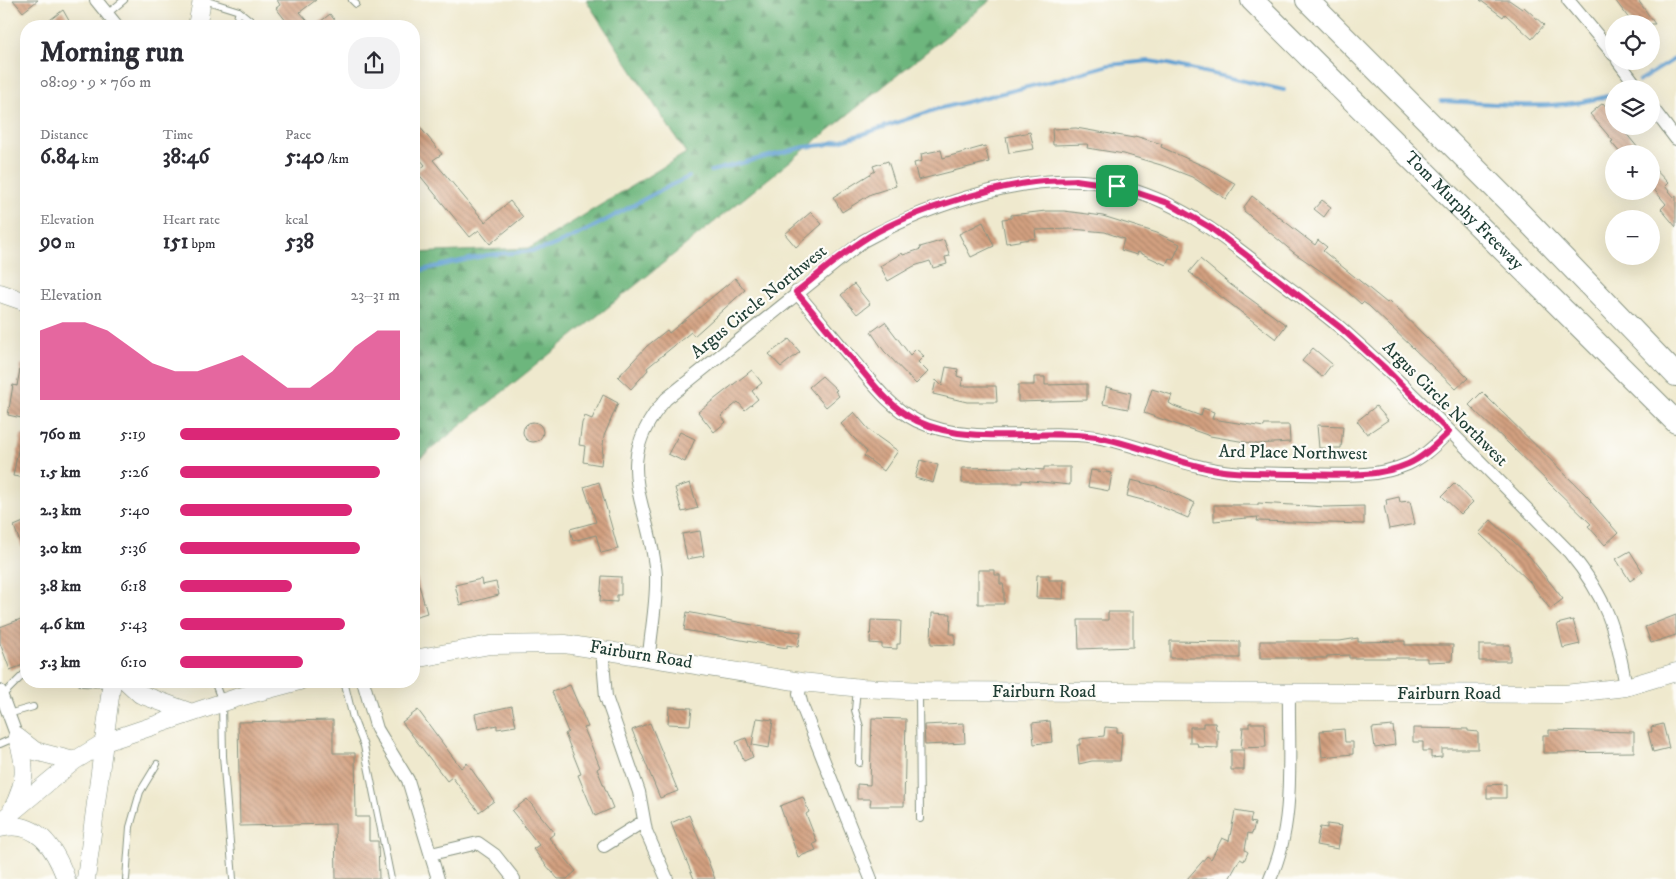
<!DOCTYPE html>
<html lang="en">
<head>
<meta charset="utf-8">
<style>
  :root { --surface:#fff; --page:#f2f2f3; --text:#2b2b33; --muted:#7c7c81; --accent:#db2777 }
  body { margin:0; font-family:"IM FELL DW Pica",serif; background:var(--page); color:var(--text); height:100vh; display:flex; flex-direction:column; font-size:19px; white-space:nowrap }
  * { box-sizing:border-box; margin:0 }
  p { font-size:16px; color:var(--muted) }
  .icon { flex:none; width:28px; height:28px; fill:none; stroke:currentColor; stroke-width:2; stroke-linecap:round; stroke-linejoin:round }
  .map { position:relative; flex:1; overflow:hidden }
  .side { position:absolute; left:20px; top:20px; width:400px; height:668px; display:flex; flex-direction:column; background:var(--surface); border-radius:20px; box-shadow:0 5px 20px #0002 }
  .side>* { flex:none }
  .fabs { position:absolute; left:1605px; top:15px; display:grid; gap:10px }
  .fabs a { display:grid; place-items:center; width:55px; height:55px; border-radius:50%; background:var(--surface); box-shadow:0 5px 20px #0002; font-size:25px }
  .pin { position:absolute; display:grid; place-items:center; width:42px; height:42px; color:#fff; margin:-21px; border-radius:10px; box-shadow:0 2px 8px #0006 }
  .round { display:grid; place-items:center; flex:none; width:52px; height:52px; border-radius:20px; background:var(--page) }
  .overview { display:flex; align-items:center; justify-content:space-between; height:85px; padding:0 20px }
  h1 { font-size:28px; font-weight:800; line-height:38px }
  .figures { display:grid; grid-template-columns:repeat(3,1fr); gap:8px; height:85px; padding:5px 20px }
  .figures div { display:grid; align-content:center }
  .figures b { font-size:21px; font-weight:800 }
  .figures small { font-size:14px; font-weight:400 }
  .figures p { font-size:14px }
  .chart { height:140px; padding:10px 20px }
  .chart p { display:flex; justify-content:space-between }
  .chart svg { width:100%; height:90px; margin-top:5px; fill:var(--accent); opacity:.7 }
  ul { padding:0 20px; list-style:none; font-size:16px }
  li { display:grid; grid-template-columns:80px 60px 1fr; align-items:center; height:38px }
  li i { height:12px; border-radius:6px; background:var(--accent) }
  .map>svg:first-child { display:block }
  .forest { fill:url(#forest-firs); stroke:#467a58 }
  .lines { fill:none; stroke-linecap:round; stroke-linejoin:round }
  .stream { stroke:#5e9fd1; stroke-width:4 }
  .building { fill:url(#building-back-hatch) }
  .lane-casing { stroke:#879381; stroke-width:8 }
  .street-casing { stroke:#879381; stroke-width:14 }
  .secondary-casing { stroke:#879381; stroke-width:19 }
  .highway-casing { stroke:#879381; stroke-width:24 }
  .lane { stroke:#fff; stroke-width:6 }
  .street { stroke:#fff; stroke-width:12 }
  .secondary { stroke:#fff; stroke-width:18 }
  .highway { stroke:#fff; stroke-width:22 }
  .route-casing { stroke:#fff; stroke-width:10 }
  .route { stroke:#db2777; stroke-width:6 }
  .labels { text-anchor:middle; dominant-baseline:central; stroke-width:4.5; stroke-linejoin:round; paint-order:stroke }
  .street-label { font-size:18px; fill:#1f3d34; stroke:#fdfcf7 }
</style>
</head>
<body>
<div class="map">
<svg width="1676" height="879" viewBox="0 0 1676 879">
  <defs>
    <pattern id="forest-firs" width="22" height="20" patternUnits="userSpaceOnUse" patternTransform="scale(1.25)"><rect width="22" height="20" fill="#6db67d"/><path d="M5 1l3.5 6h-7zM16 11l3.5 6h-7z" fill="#599567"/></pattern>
    <pattern id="building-back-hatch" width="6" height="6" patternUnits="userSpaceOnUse" patternTransform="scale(1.25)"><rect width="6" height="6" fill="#d3a080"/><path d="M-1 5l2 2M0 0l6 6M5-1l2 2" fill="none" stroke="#ab846a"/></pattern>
  </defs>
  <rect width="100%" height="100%" fill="#fdfcf7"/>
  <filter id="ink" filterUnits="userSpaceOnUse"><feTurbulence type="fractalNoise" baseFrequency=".02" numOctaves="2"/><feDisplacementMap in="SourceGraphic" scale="10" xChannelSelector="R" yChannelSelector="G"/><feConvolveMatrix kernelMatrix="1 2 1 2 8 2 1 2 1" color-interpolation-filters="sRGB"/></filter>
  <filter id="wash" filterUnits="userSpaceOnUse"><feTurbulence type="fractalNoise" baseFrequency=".0096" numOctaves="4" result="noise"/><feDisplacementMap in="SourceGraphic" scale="20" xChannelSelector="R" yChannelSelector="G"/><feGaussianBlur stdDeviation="1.12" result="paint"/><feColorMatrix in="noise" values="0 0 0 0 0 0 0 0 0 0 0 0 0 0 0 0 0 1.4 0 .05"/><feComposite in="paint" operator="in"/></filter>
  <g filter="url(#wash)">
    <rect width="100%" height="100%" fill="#efe9ce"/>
    <path class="forest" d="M586,0H991L414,463V253L530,248L686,153Z"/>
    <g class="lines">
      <path class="stream" d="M1639,81L1676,58
        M1441,101C1497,103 1559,113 1614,94
        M711,171L804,147L824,145L863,134L937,109L1052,81L1109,65L1149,61L1168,64L1284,90
        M414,272C438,266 464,260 488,255C509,252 529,254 549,247C598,229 641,197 689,177"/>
    </g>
    <g id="blocks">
      <path class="building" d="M13,0H38L23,12Z
        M277,0H316L300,12L312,26H290L276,8L280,5Z
        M1480,0H1509L1522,9L1524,7L1544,25L1532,39L1505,14L1503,17Z
        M1615,0H1638L1655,24H1633Z
        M63,10L72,26H42Z
        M330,14L339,26H315Z
        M1603,103L1614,116V126H1620L1643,154H1621L1611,142L1613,141L1590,114Z
        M414,120L442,154L433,160L485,222L510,201L523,217L490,244L479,230L470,237L417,172L425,165L414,152Z
        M1076,128L1134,138L1135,136L1162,144L1161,147L1208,168L1236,184L1226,199L1192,177L1161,165L1124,154L1087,148L1088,144L1053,145L1052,129Z
        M1030,132L1034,149L1009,153L1006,137Z
        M985,146L989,162L918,180L914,163L922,161L921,154L941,150L943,158Z
        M888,161L896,186L871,194L842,212L833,197L875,171L873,166Z
        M1651,165L1668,183L1665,186L1674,197L1676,196V227L1661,209L1666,204L1651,186Z
        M1252,196L1315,245L1318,240L1327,247L1323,251L1387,303L1389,301L1468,378L1456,389L1369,306L1363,302L1361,304L1338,283L1293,252L1244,211V207Z
        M1322,200L1331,207L1324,217L1314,209Z
        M1046,211H1064L1103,216L1157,233L1180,244L1173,260L1169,258L1166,265L1138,252L1137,255L1121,250L1124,239L1105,232L1072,229L1035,230L1036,238L1006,243L1002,219L1011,218V215Z
        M811,212L822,224L796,247L785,234Z
        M983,222L994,246L971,257L959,234Z
        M944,240L950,256L945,257L947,264L933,268L930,261L914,266L888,281L880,266L902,253L903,255L921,249L920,247Z
        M1200,259L1231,285L1286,325L1276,339L1189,272Z
        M735,278L745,290L703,328L694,336L691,332L647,368L648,370L631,389L618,377L647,346L667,330L669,333Z
        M854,284L870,304L857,314L841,295Z
        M885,322L910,355L916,349L924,356L918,362L928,372L916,384L884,351L871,332Z
        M789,339L800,352L781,367L769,354Z
        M1313,348L1332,364L1322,377L1302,361Z
        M21,364L26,365V419L8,415L13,385L17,386Z
        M946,367L958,369L957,376L963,378L961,386H996L997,402H967L933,394L936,380L942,386Z
        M752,370L762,383L752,391L758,399L745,410L738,402L721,416L726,422L714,432L698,412Z
        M822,376L837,390L835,391L839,396L826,407L809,387Z
        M1034,377H1045V385L1087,384V400L1018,402V385H1034Z
        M1106,387L1131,393L1128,409L1103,404Z
        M1152,389L1172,395L1169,403L1174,406L1201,416L1203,408L1214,412L1212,419L1264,427V425H1289L1290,442L1257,444L1210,436L1144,413Z
        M1482,392L1591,500L1590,501L1618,533L1605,545L1588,526L1591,524L1469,405Z
        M603,395L618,403L604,436L601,465L583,462L585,446L579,445L582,423L585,416L592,419Z
        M1376,406L1388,420L1367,434L1357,421Z
        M854,412L871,432L898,451L884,471L864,456L867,452L841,424Z
        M523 432a10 10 0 1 1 20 0a10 10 0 1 1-20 0Z
        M1317,425L1343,426L1341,448H1319Z
        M680,432L695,439L685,462L668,454Z
        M21,435H26V478L13,476Z
        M920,460L938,465L933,483L915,478Z
        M1022,467V468L1044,470V467H1070V485L1022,480V483H962V468Z
        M1091,470L1112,473L1109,491L1088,487Z
        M1131,480L1160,487L1195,503L1188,518L1150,502L1127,496Z
        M599,482L618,549L601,553L596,535L573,541L570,529L596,522L584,487Z
        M690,483L698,508L682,512L675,488Z
        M1455,483L1473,502L1461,514L1442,496Z
        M1399,497L1400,502L1410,501L1415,524L1389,529L1384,506L1387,505L1386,500Z
        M1258,503L1326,507L1364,506V524L1257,521L1258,517L1214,521V505H1258Z
        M1491,520L1530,557L1563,599L1550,609L1530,582L1479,533Z
        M26,521V555L25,556L14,526Z
        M700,531L704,556L687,559L682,534Z
        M1630,551L1643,572L1630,581L1616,559Z
        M978,570H995V575H1000V584H1003L1004,589V604H978Z
        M1037,575H1049V580H1064L1063,599L1036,598Z
        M602,576L621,577V595H617V602L600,601Z
        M414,578H417L427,613L414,617Z
        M481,579L482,585L496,582L499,595L460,605L455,585Z
        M687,612L773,629L801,632L798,647L787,645V648L684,630Z
        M1108,612H1133V647L1079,649L1078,620H1108Z
        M932,613L951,614L950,634H955V645L931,644Z
        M1676,615V635L1651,643L1645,627Z
        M26,617V664L10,670L0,643V627Z
        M871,620L901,621L900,644H897V649L882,648V644L870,643Z
        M1573,620L1580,644L1563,648L1557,624Z
        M1358,638V642L1405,641V645H1453L1452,661L1427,662V658H1349V655L1327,656V658H1260V641H1340Z
        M1170,641L1240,642V658H1170Z
        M1479,645H1510V661H1479Z
        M570,685L588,727L584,728L600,767L597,769L613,808L595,816L578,775L581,774L565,734L568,732L552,692Z
        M512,706L516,726L497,729V725L478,729L475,714Z
        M669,707L692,708L690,725L668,724Z
        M418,710L461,768L467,763L494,801L479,812L452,777L447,781L402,722Z
        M757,718L773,720L769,748L752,745Z
        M872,718L906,719L904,806H870L871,799H857V784L870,785Z
        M333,720V753H355L356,817H369V841H378L379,879H336L335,824L240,826L238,722Z
        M1050,721L1052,742L1034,744L1032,723Z
        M650,723L678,791L660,798L632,730Z
        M964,723L965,743L925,745L924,725Z
        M1203,723H1215L1216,729L1218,730V748L1198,747L1197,743H1190V727H1203Z
        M1249,723H1265L1266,747L1241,748L1243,727H1249Z
        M1663,724L1669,748L1653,752L1648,732H1652L1651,727Z
        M1393,726L1395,745L1375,748L1372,728Z
        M1105,727L1117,728V732H1122L1120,761H1092L1079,764L1077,745H1080V739L1104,736Z
        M1413,728L1468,729V731L1478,732V749H1442V757L1431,758V751H1423V742H1413Z
        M1344,729L1345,742H1353V754L1322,757L1320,731Z
        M1549,730L1634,732V752L1543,753V735H1549Z
        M746,738L753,757L744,761L736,742Z
        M1231,750H1244V770H1231Z
        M1506,784V798H1487V785Z
        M803,797L809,812L806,814L817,842L813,844L816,850L798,857L780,806Z
        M527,799L555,833L549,838L576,871L567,879H558L546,865L533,849L539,845L512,811Z
        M1235,811L1252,814L1250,822L1255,823L1252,834L1248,833L1245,850L1248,852L1244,861L1240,859L1229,879H1187L1207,856L1211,859L1222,838L1229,841Z
        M689,815L706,856L715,879H694L671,823Z
        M1327,824L1342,826L1338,849L1316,845L1320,827L1327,828Z"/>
    </g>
  </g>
  <g filter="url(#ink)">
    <use href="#blocks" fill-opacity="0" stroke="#879381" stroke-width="1"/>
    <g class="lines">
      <g class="lane-casing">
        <path id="lane" d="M204,0L239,11L250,20L249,26
          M352,0L356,4
          M107,14L124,0
          M235,26L239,11
          M214,681L222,702L223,756L233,879
          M344,681L353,718L364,746L391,879
          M82,683L111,684
          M857,688L855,710L860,727L859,763
          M919,693L920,819
          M2,696L26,672
          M8,714L33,707
          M0,744L16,737
          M126,879L130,827L140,792L157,764"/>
      </g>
      <g class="street-casing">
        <path id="street" d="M96,0L117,26
          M1568,0L1614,55
          M1618,61L1639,89
          M1651,106L1676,139
          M796,292C815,314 833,337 852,359C871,381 889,407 917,421C972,447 1038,428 1096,437C1132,443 1164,458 1198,466C1231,475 1265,473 1299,474C1335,474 1374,479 1408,464C1424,457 1436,444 1449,432
          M602,649L606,697L639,792L646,831L667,879
          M649,656C651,630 657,602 656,576C651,503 608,465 666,399L863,241C932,203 1038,167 1117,186C1176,199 1222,236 1268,272C1293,291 1319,309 1343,330C1422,400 1495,477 1569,552C1607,598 1616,629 1626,687
          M363,681L377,729L408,780L438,879
          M801,682L799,694L802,706L871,879
          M0,691L17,737
          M604,846L644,821
          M431,854L478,843L495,855L514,879
          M1270,879C1296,823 1288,754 1289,693"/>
      </g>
      <g class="secondary-casing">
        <path id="secondary" d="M197,26L202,0
          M0,293L26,302
          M414,659L490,645L565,644L801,682L862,688L924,691L1565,694L1626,687L1676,672
          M126,681L140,694L189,712
          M17,737L35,751L74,761
          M12,810C26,783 27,766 17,737
          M0,822L74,761L105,742L236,698L299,681
          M0,828C37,819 55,848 66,879
          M86,879L112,681"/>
      </g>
      <g class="highway-casing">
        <g id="highway">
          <path id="s1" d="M1252,0L1676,422"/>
          <path d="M1307,0L1514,207L1676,375"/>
        </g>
      </g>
      <use href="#lane" class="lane"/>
      <use href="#street" class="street"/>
      <use href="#secondary" class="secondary"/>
      <use href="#highway" class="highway"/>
    </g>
  </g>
  <g class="lines" filter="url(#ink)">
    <g class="route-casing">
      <path id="route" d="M1076,180L1117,186L1168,203L1211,228L1341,328L1386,369L1449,432C1436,444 1424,457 1408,464C1374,479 1335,474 1299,474C1265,473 1231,475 1198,466C1164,458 1132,443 1096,437C1038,428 972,447 917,421C889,407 871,381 852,359C833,337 815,314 796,292C818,275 839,256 862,241C901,214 987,188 1034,182C1048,180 1062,181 1076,180Z"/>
    </g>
    <use href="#route" class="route"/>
  </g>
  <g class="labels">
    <g class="street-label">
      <text stroke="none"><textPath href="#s1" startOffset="299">Tom Murphy Freeway</textPath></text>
      <text transform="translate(759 302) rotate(-39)">Argus Circle Northwest</text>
      <text transform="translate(1445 404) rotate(45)">Argus Circle Northwest</text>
      <text transform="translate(1293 453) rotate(1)">Ard Place Northwest</text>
      <text transform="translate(641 655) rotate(9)">Fairburn Road</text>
      <text x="1044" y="692">Fairburn Road</text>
      <text x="1449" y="694">Fairburn Road</text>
    </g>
  </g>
</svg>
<div class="fabs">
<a><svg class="icon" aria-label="locate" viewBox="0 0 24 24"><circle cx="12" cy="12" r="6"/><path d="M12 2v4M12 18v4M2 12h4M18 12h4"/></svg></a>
<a><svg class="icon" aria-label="layers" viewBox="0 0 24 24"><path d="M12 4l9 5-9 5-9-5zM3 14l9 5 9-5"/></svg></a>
<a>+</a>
<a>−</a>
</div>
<div class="pin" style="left:1117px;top:186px;background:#1e9e55"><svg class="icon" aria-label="arrive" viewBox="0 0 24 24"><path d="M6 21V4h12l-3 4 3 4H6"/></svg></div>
<section class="side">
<div class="overview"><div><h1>Morning run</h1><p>08:09 · 9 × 760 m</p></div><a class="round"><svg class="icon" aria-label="share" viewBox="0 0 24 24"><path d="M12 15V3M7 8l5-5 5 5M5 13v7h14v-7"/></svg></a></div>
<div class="figures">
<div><p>Distance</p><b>6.84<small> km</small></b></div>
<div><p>Time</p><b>38:46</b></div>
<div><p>Pace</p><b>5:40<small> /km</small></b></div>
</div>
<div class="figures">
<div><p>Elevation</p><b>90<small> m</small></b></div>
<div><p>Heart rate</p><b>151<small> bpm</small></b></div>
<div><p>kcal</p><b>538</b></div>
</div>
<div class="chart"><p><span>Elevation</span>23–31 m</p>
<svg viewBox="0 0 160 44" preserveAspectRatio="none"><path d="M0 44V10L10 6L20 6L30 10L40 18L50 26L60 30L70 30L80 26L90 22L100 30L110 38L120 38L130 30L140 18L150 10L160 10V44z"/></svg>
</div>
<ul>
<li><b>760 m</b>5:19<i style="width:100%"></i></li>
<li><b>1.5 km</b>5:26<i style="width:91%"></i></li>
<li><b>2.3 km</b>5:40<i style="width:78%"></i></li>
<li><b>3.0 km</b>5:36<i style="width:82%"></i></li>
<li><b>3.8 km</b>6:18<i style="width:51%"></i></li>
<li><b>4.6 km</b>5:43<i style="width:75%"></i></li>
<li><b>5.3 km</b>6:10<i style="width:56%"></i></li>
</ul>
</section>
</div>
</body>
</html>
